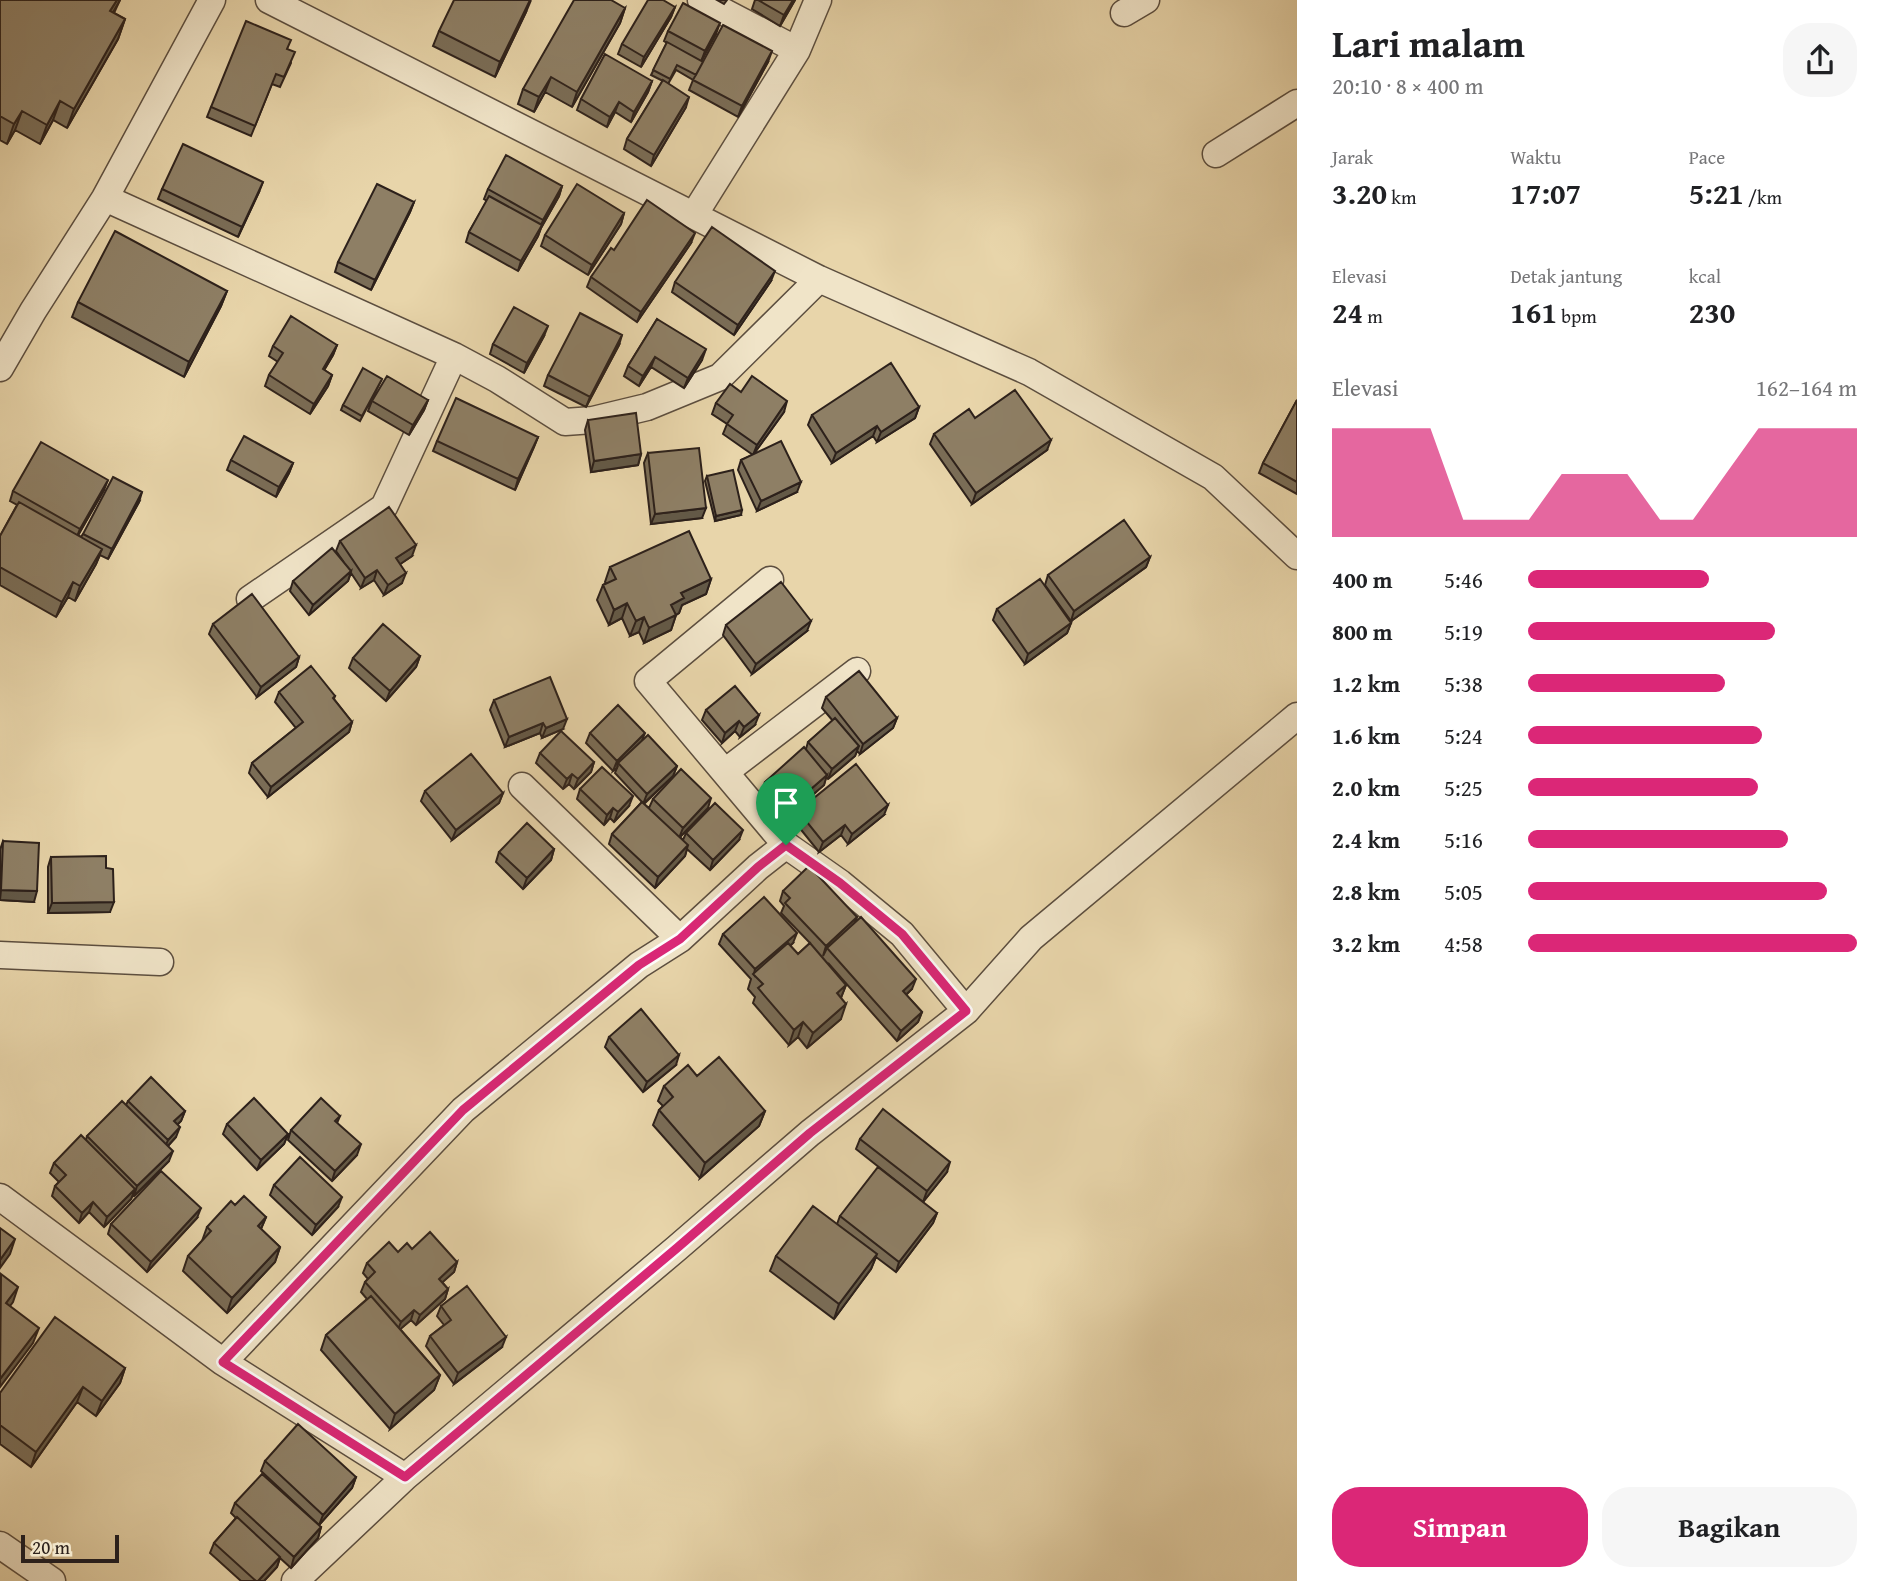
<!DOCTYPE html>
<html lang="id">
<head>
<meta charset="utf-8">
<style>
  :root { --surface:#fff; --page:#f6f6f6; --text:#202124; --muted:#757577; --accent:#db2777 }
  body { margin:0; font-family:"Gentium Book Plus",serif; background:var(--page); color:var(--text); height:100vh; display:flex; flex-direction:column; font-size:26px; white-space:nowrap }
  * { box-sizing:border-box; margin:0 }
  p { font-size:23px; color:var(--muted) }
  .icon { flex:none; width:38px; height:38px; fill:none; stroke:currentColor; stroke-width:2; stroke-linecap:round; stroke-linejoin:round }
  .map { position:relative; flex:1; overflow:hidden }
  .side { display:flex; flex-direction:column; background:var(--surface); width:595px }
  .side>* { flex:none }
  .scale { position:absolute; left:21px; bottom:18px; width:98px; box-sizing:border-box; padding-left:7px; border:4px solid #2d211b; border-top:0; font-size:19px; line-height:24px; white-space:nowrap; color:#2d211b; -webkit-text-stroke:5px #f0e4c8; paint-order:stroke }
  .pin { position:absolute; display:grid; place-items:center; width:60px; height:60px; color:#fff; margin:-72px -30px; border-radius:50% 50% 50% 0; rotate:-45deg; box-shadow:0 0 7px #0007 }
  .pin .icon { rotate:45deg }
  .round { display:grid; place-items:center; flex:none; width:74px; height:74px; border-radius:28px; background:var(--page) }
  .headline { display:flex; align-items:center; justify-content:space-between; height:119px; padding:0 35px }
  h1 { font-size:38px; font-weight:700; line-height:52px }
  .metrics { display:grid; grid-template-columns:repeat(3,1fr); gap:10px; height:119px; padding:7px 35px }
  .metrics div { display:grid; align-content:center }
  .metrics b { font-size:30px; font-weight:700 }
  .metrics small { font-size:19px; font-weight:400 }
  .metrics p { font-size:19px }
  .chart { height:196px; padding:14px 35px }
  .chart p { display:flex; justify-content:space-between }
  .chart svg { width:100%; height:126px; margin-top:7px; fill:var(--accent); opacity:.7 }
  .action { display:flex; gap:14px; margin-top:auto; padding:14px 35px }
  .action a { flex:1; height:80px; border-radius:28px; background:var(--accent); color:#fff; font-size:28px; font-weight:700; line-height:80px; text-align:center }
  .action a+a { background:var(--page); color:var(--text) }
  ul { padding:0 35px; list-style:none; font-size:23px }
  li { display:grid; grid-template-columns:112px 84px 1fr; align-items:center; height:52px }
  li i { height:18px; border-radius:9px; background:var(--accent) }
  main { display:flex; flex:1; min-height:0 }
  .map>svg:first-child { display:block }
  .lines { fill:none; stroke-linecap:round; stroke-linejoin:round }
  .minor-casing { stroke:#5c4e3f; stroke-width:29 }
  .minor { stroke:#f0e4c8; stroke-width:26 }
  .wall { fill:#7a6d57; stroke:#2d211b; stroke-width:2 }
  .shaded-wall { fill:#635947; stroke:#2d211b; stroke-width:2 }
  .building { fill:#8e7f65; stroke:#2d211b; stroke-width:2 }
  .route-casing { stroke:#fff; stroke-width:14 }
  .route { stroke:#db2777; stroke-width:9 }
</style>
</head>
<body>
<main>
<div class="map">
<svg width="1297" height="1581" viewBox="0 0 1297 1581">
  <rect width="100%" height="100%" fill="#e8d5aa"/>
  <filter id="stains"><feTurbulence type="fractalNoise" baseFrequency=".00286" numOctaves="4"/><feColorMatrix values="0 0 0 0 .2 0 0 0 0 .09 0 0 0 0 .02 0 0 0 .5 -.17"/></filter>
  <radialGradient id="worn" r=".72"><stop offset=".6" stop-color="#630" stop-opacity="0"/><stop offset="1" stop-color="#630" stop-opacity=".3"/></radialGradient>
  <g class="lines">
    <g class="minor-casing">
      <path id="minor" d="M269,0L819,279L1029,372L1213,477L1297,556
        M701,0L797,50
        M1124,13L1146,0
        M1216,154L1297,103
        M105,198L454,356L497,379L565,422L593,420L647,407L720,377L819,279
        M694,215L797,50L818,0
        M0,368L33,311L105,198L212,0
        M770,580L648,681L786,845L840,883L902,934L966,1011
        M250,599L384,507L454,356
        M725,772L857,671
        M522,786L680,939
        M0,955L160,962
        M0,1197L223,1362L405,1477
        M223,1362L463,1110L639,965L680,939L758,867L786,845
        M0,1545L52,1581
        M295,1581L405,1477L677,1248L810,1133L966,1011L1031,938L1297,716"/>
    </g>
    <use href="#minor" class="minor"/>
  </g>
  <path class="wall" d="M0,0H120L114,13L125,19L118,39L67,128L53,120L40,144L15,130L7,144L0,140Z
    M717,0H727L724,4Z
    M755,0H795L780,26L752,9Z
    M675,7L671,17L641,67L618,54L622,44Z
    M625,8L620,23L572,107L545,92L534,112L518,104L523,89Z
    M526,12L495,77L433,46L439,31Z
    M668,31L716,34L701,61L703,62H768L738,117L689,90L693,80L676,70L668,84L686,107L651,166L624,149L627,139L663,81L651,75L667,43L664,41Z
    M287,49L291,63L280,87L272,84L251,136L207,117L211,107Z
    M652,81L648,92L631,122L615,112L607,127L577,110L581,99Z
    M562,186L559,196L541,228L538,236L518,271L466,242L469,232L487,201L484,199L488,189Z
    M162,189L259,192L238,237L158,199Z
    M414,202L410,212L371,290L335,272L338,262Z
    M624,213L621,224L588,275L541,246L545,235Z
    M691,243L637,322L587,287L591,277L614,250Z
    M771,281L734,335L672,292L675,282Z
    M227,291L221,306L184,377L72,317L78,302Z
    M657,319L702,360L684,388L651,367L639,386L624,376L628,366Z
    M544,336L524,373L490,354L493,344Z
    M337,345L333,355L324,370L332,375L328,386L310,414L265,386L269,375L278,362L269,356L273,346Z
    M619,345L586,407L544,386L548,375Z
    M382,379L360,421L341,410L343,405Z
    M741,392L784,412L753,455L797,492L757,511L738,470L741,460L753,455L723,434L727,424L712,414L716,403Z
    M428,400L424,410L409,435L368,411L372,401Z
    M1297,400V494L1259,473L1263,463Z
    M919,407L915,418L877,442L873,436L832,463L808,425L812,415Z
    M975,418L1047,450L972,504L930,444L934,434Z
    M588,420L641,454L638,465L591,472L585,430Z
    M538,437L515,490L433,451L437,441Z
    M648,453L702,518L651,524L644,463Z
    M231,460L293,463L289,473L276,497L227,470Z
    M707,476L741,515L715,521L705,481Z
    M104,490L78,535L81,537L83,534L139,502L108,559L100,555L96,564L75,601L68,597L56,617L0,585V536L17,505L10,501L13,491Z
    M340,541L412,556L400,564L402,583L384,595L374,580L361,588L351,573L348,581L309,615L290,591L293,581L343,561L336,551Z
    M1150,557L1146,567L1071,621L1045,585L1048,575Z
    M610,567L711,579L706,594L682,605L679,613L676,615L671,630L644,643L639,632L630,636L622,618L609,625L597,600L603,585L606,583L605,582Z
    M997,609L1071,623L1067,633L1025,664L993,620Z
    M213,624L299,657L296,667L257,697L209,634Z
    M726,625L807,631L752,674L723,635Z
    M420,656L416,667L386,701L349,668L353,658Z
    M279,692L335,696L334,699L352,722L349,732L268,797L249,773L252,763L296,728L275,702Z
    M826,697L897,718L893,728L860,754L857,751L855,756L828,779L826,777L824,785L785,819L761,792L765,782L806,749L808,742L833,721L822,708Z
    M494,700L563,729L542,738L540,733L505,747L490,710Z
    M706,710L755,725L740,737L735,731L722,743L702,720Z
    M590,733L642,741L677,766L673,776L644,804L649,808L653,799L708,808L680,837L683,840L686,833L739,840L710,870L687,849L685,856L655,888L609,844L612,834L642,802L615,773L617,768L613,771L586,743Z
    M540,753L594,762L591,772L574,789L569,784L563,789L536,763Z
    M580,789L629,806L614,822L610,818L604,825L577,799Z
    M425,791L503,793L499,803L452,840L421,801Z
    M798,811L884,815L848,844L841,835L819,852L794,821Z
    M3,841L34,902L0,900V850Z
    M554,849L551,860L523,889L496,862L499,852Z
    M51,857L106,868L110,912L48,913V867Z
    M783,891L857,917L855,922L912,989L906,995L922,1012L918,1022L897,1041L828,963L846,985L841,998V1019L807,1048L798,1037L789,1045L753,1003L755,997L748,989L751,979L719,944L723,934L793,943L790,946L798,954L810,943L781,913L784,906L780,901Z
    M609,1037L676,1065L643,1092L605,1047Z
    M664,1086L765,1111L759,1126L700,1178L653,1125L659,1110L663,1106L658,1101Z
    M128,1101L185,1111L181,1121L177,1125L176,1137L168,1146L169,1161L134,1196L133,1195L131,1199L104,1227L89,1212L79,1223L52,1196L55,1186L59,1182L50,1173L54,1163L86,1140L87,1136L126,1105Z
    M340,1116L337,1123L357,1155L332,1181L288,1140L291,1130Z
    M227,1124L288,1134L284,1144L257,1170L223,1134Z
    M860,1139L947,1172L923,1202L856,1149Z
    M274,1185L338,1207L312,1235L270,1195Z
    M235,1205L266,1217L261,1229L280,1247L275,1262L227,1313L183,1271L188,1256L202,1241L207,1227Z
    M937,1213L933,1223L896,1272L876,1257L871,1269L834,1319L770,1271L776,1256L837,1224L840,1216Z
    M197,1218L147,1272L108,1234L111,1224Z
    M412,1249L457,1262L454,1272L442,1282L448,1289L445,1299L416,1325L411,1320L400,1329L440,1375L434,1390L390,1429L321,1350L326,1335L367,1299L361,1292L365,1282L368,1279L363,1273L367,1263Z
    M441,1306L502,1347L454,1384L426,1346L430,1336L444,1325L437,1316Z
    M125,1368L120,1383L96,1416L77,1402L31,1467L0,1444V1393Z
    M265,1461L356,1477L352,1488L319,1525L261,1471Z
    M235,1503L321,1527L318,1538L291,1568L280,1558L277,1567L264,1581H241L210,1553L214,1543L236,1518L231,1513Z"/>
  <path class="shaded-wall" d="M117,0H120L103,30L110,11Z
    M531,0L526,12L495,77L500,62Z
    M793,0H795L780,26L784,15Z
    M675,7L671,17L641,67L644,57Z
    M625,8L620,23L572,107L577,92Z
    M125,19L118,39L67,128L74,109Z
    M720,23L716,34L701,62L705,51Z
    M772,51L768,62L738,117L742,106Z
    M551,77L545,92L534,112L539,97Z
    M652,81L648,92L631,122L634,112Z
    M689,97L686,107L651,166L654,155Z
    M60,101L53,120L40,144L47,125Z
    M619,102L615,112L607,127L610,117Z
    M22,111L15,130L7,144L14,124Z
    M263,182L259,192L238,237L242,227Z
    M562,186L559,196L541,228L538,236L518,271L521,261Z
    M414,202L410,212L371,290L375,280Z
    M624,213L621,224L588,275L592,265Z
    M695,233L691,243L637,322L641,312Z
    M775,271L771,281L734,335L738,325Z
    M227,291L221,306L184,377L189,362Z
    M548,326L544,336L524,373L527,363Z
    M622,335L619,345L586,407L590,397Z
    M337,345L333,355L319,379L323,369Z
    M706,349L702,360L684,388L688,378Z
    M655,357L651,367L639,386L643,376Z
    M332,375L328,386L310,414L314,404Z
    M428,400L424,410L409,435L413,425Z
    M787,401L784,412L753,455L757,445Z
    M919,407L915,418L877,442L881,432Z
    M877,426L873,436L832,463L836,453Z
    M538,437L534,447L515,490L518,479Z
    M1051,440L1047,450L972,504L976,493Z
    M641,454L638,465L591,472L594,461Z
    M293,463L289,473L276,497L279,487Z
    M108,480L104,490L76,539L80,529Z
    M801,482L797,492L757,511L761,501Z
    M142,492L139,502L108,559L112,549Z
    M706,508L702,518L651,524L655,514Z
    M742,510L741,515L715,521L716,516Z
    M416,545L412,556L393,569L396,558Z
    M102,549L96,564L75,601L80,586Z
    M1150,557L1146,567L1071,621L1074,611Z
    M377,570L374,580L361,588L365,578Z
    M351,571L348,581L309,615L313,605Z
    M406,573L402,583L384,595L388,585Z
    M711,579L706,594L682,605L679,613L672,617L676,615L671,630L644,643L649,628L681,593Z
    M73,582L68,597L56,617L62,602Z
    M627,603L622,618L609,625L614,610Z
    M644,617L639,632L630,636L636,621Z
    M811,621L807,631L752,674L756,664Z
    M1071,623L1067,633L1025,664L1028,654Z
    M420,656L416,667L386,701L390,691Z
    M299,657L296,667L257,697L261,687Z
    M759,715L755,725L740,737L744,727Z
    M897,718L893,728L860,754L863,744Z
    M567,719L563,729L542,738L546,728Z
    M739,721L735,731L722,743L725,733Z
    M352,722L349,732L268,797L271,787Z
    M543,723L540,733L505,747L509,737Z
    M645,733L641,743L618,763L617,768L613,771L617,761Z
    M859,746L855,756L828,779L832,769Z
    M594,762L591,772L574,789L578,779Z
    M677,766L673,776L643,804L647,794Z
    M572,774L569,784L563,789L567,779Z
    M827,775L824,785L785,819L788,809Z
    M503,793L499,803L452,840L456,830Z
    M633,796L629,806L614,822L618,812Z
    M711,798L708,808L679,838L683,828Z
    M888,805L884,815L848,844L852,834Z
    M613,808L610,818L604,825L607,815Z
    M845,825L841,835L819,852L823,842Z
    M743,830L739,840L710,870L713,860Z
    M688,845L685,856L655,888L658,877Z
    M554,849L551,860L523,889L527,878Z
    M1,890L37,891L34,902L0,900Z
    M114,902L110,912L48,913L52,903Z
    M857,917L853,927L827,948L823,956L826,946Z
    M797,933L793,943L755,976L754,974L755,969Z
    M916,979L912,989L899,1001L903,991Z
    M846,985L840,1000L837,993Z
    M846,1004L841,1019L807,1048L813,1033Z
    M922,1012L918,1022L897,1041L901,1031Z
    M803,1022L798,1037L789,1045L794,1030Z
    M679,1055L676,1065L643,1092L647,1082Z
    M185,1111L181,1121L170,1132L174,1121Z
    M765,1111L759,1126L700,1178L705,1163Z
    M180,1127L176,1137L164,1150L168,1140Z
    M288,1134L284,1144L257,1170L261,1160Z
    M361,1144L357,1155L332,1181L335,1171Z
    M173,1151L169,1161L134,1196L137,1186Z
    M950,1162L947,1172L923,1202L927,1191Z
    M135,1189L131,1199L104,1227L107,1217Z
    M342,1197L338,1207L312,1235L316,1225Z
    M93,1202L89,1212L79,1223L82,1213Z
    M201,1208L197,1218L147,1272L151,1262Z
    M937,1213L933,1223L896,1272L899,1262Z
    M266,1217L260,1231L258,1226Z
    M15,1239L10,1254L0,1268V1260Z
    M280,1247L275,1262L227,1313L232,1298Z
    M877,1254L871,1269L834,1319L839,1304Z
    M457,1262L454,1272L435,1289L439,1279Z
    M18,1287L13,1302L1,1318L6,1303Z
    M448,1289L445,1299L416,1325L420,1315Z
    M414,1310L411,1320L397,1332L401,1322Z
    M39,1328L33,1343L0,1387V1379Z
    M506,1337L502,1347L454,1384L458,1373Z
    M125,1368L120,1383L96,1416L102,1401Z
    M440,1375L434,1390L390,1429L395,1414Z
    M83,1387L77,1402L31,1467L36,1452Z
    M356,1477L352,1488L319,1525L323,1515Z
    M321,1527L318,1538L291,1568L294,1557Z
    M280,1557L277,1567L264,1581H258Z"/>
  <path class="building" d="M0,0H117L110,11L125,19L74,109L60,101L47,125L22,111L14,124L0,116Z
    M454,0H530L500,62L439,31Z
    M574,0H611L625,8L577,92L551,77L539,97L523,89Z
    M648,0H663L675,7L644,57L622,44Z
    M758,0H793L784,15Z
    M683,3L720,23L705,51L668,31Z
    M246,21L291,40L287,49L295,52L284,77L276,74L255,126L211,107Z
    M723,25L772,51L742,106L693,80Z
    M667,42L703,62L696,75L677,65L670,79L653,70Z
    M605,54L652,81L634,112L619,102L610,117L581,99Z
    M663,80L689,97L654,155L627,139Z
    M183,144L263,182L242,227L162,189Z
    M506,155L562,186L543,220L488,189Z
    M377,184L414,202L375,280L338,262Z
    M577,184L624,213L592,265L545,235Z
    M489,196L542,225L521,261L469,232Z
    M647,200L695,233L641,312L591,277L611,248L614,250Z
    M712,227L775,271L738,325L675,282Z
    M115,231L227,291L189,362L78,302Z
    M514,307L548,326L527,363L493,344Z
    M580,313L622,335L590,397L548,375Z
    M291,316L337,345L323,369L332,375L314,404L269,375L283,353L273,346Z
    M657,319L706,349L688,378L655,357L643,376L628,366Z
    M891,363L919,407L881,432L877,426L836,453L812,415Z
    M363,368L382,379L362,416L343,405Z
    M387,376L428,400L413,425L372,401Z
    M752,376L787,401L757,445L727,424L733,415L716,403L730,384L741,392Z
    M1015,390L1051,440L976,493L934,434L969,409L975,418Z
    M456,398L538,437L518,479L437,441Z
    M1297,400V482L1263,463Z
    M636,413L641,454L594,461L588,420Z
    M244,436L293,463L279,487L231,460Z
    M781,441L801,482L761,501L741,460Z
    M41,442L108,480L80,529L13,491Z
    M699,448L706,508L655,514L648,453Z
    M733,470L742,510L716,516L707,476Z
    M113,477L142,492L112,549L83,534Z
    M19,502L102,549L80,586L73,582L62,602L0,567V536Z
    M389,507L416,545L396,558L406,573L388,585L377,570L365,578L340,541Z
    M1124,520L1150,557L1074,611L1048,575Z
    M689,531L711,579L681,593L684,598L671,605L676,615L649,628L644,617L636,621L627,603L614,610L603,585L616,579L610,567Z
    M332,548L351,571L313,605L293,581Z
    M1040,579L1071,623L1028,654L997,609Z
    M781,582L811,621L756,664L726,625Z
    M252,594L299,657L261,687L213,624Z
    M383,624L420,656L390,691L353,658Z
    M311,666L335,696L333,698L352,722L271,787L252,763L303,722L279,692Z
    M859,671L897,718L863,744L826,697Z
    M550,677L567,719L546,728L543,723L509,737L494,700Z
    M735,686L759,715L744,727L739,721L725,733L706,710Z
    M618,705L645,733L617,761L590,733Z
    M835,718L859,746L832,769L808,742Z
    M561,731L594,762L578,779L572,774L567,779L540,753Z
    M648,735L677,766L647,794L618,763Z
    M804,747L827,775L788,809L765,782Z
    M471,754L503,793L456,830L425,791Z
    M856,764L888,805L852,834L845,825L823,842L798,811Z
    M602,767L633,796L618,812L613,808L607,815L580,789Z
    M681,769L711,798L683,828L653,799Z
    M642,802L688,845L658,877L612,834Z
    M715,803L743,830L713,860L686,833Z
    M527,823L554,849L527,878L499,852Z
    M3,841L39,843L37,891L1,890Z
    M106,856V868L113,869L114,902L52,903L51,857Z
    M809,866L857,917L826,946L785,903L790,898L783,891Z
    M764,897L797,933L755,969L723,934Z
    M861,917L916,979L903,991L922,1012L901,1031L827,948Z
    M788,943L798,954L810,943L846,985L837,993L846,1004L813,1033L803,1022L794,1030L758,988L763,984L753,974Z
    M641,1009L679,1055L647,1082L609,1037Z
    M719,1057L765,1111L705,1163L659,1110L673,1097L664,1086L688,1065L697,1076Z
    M151,1077L185,1111L174,1121L180,1127L168,1140L128,1101Z
    M254,1098L288,1134L261,1160L227,1124Z
    M321,1098L340,1116L335,1121L361,1144L335,1171L291,1130Z
    M122,1101L173,1151L137,1186L87,1136Z
    M883,1109L950,1162L927,1191L860,1139Z
    M81,1135L135,1189L107,1217L93,1202L82,1213L55,1186L66,1175L54,1163Z
    M300,1157L342,1197L316,1225L274,1185Z
    M878,1167L937,1213L899,1262L840,1216Z
    M161,1171L201,1208L151,1262L111,1224Z
    M244,1196L266,1217L258,1226L280,1247L232,1298L188,1256L211,1231L207,1227L231,1201L235,1205Z
    M813,1206L877,1254L839,1304L776,1256Z
    M0,1228L15,1239L0,1260Z
    M430,1232L457,1262L439,1279L448,1289L420,1315L414,1310L401,1322L365,1282L375,1272L367,1263L389,1242L398,1252L407,1243L412,1249Z
    M1,1274L18,1287L6,1303L39,1328L0,1379Z
    M467,1286L506,1337L458,1373L430,1336L451,1320L441,1306Z
    M371,1296L440,1375L395,1414L326,1335Z
    M55,1317L125,1368L102,1401L83,1387L36,1452L0,1425V1393Z
    M298,1424L356,1477L323,1515L265,1461Z
    M262,1474L321,1527L294,1557L235,1503Z
    M237,1517L280,1557L258,1581H256L214,1543Z"/>
  <g class="lines">
    <g class="route-casing">
      <path id="route" d="M786,845L840,883L902,934L966,1011L810,1133L677,1248L405,1477L223,1362L463,1110L639,965L680,939L758,867Z"/>
    </g>
    <use href="#route" class="route"/>
  </g>
  <rect width="100%" height="100%" filter="url(#stains)"/>
  <rect width="100%" height="100%" fill="url(#worn)"/>
</svg>
<div class="scale">20 m</div>
<div class="pin" style="left:786px;top:845px;background:#1e9e55"><svg class="icon" aria-label="arrive" viewBox="0 0 24 24"><path d="M6 21V4h12l-3 4 3 4H6"/></svg></div>
</div>
<section class="side">
<div class="headline"><div><h1>Lari malam</h1><p>20:10 · 8 × 400 m</p></div><a class="round"><svg class="icon" aria-label="share" viewBox="0 0 24 24"><path d="M12 15V3M7 8l5-5 5 5M5 13v7h14v-7"/></svg></a></div>
<div class="metrics">
<div><p>Jarak</p><b>3.20<small> km</small></b></div>
<div><p>Waktu</p><b>17:07</b></div>
<div><p>Pace</p><b>5:21<small> /km</small></b></div>
</div>
<div class="metrics">
<div><p>Elevasi</p><b>24<small> m</small></b></div>
<div><p>Detak jantung</p><b>161<small> bpm</small></b></div>
<div><p>kcal</p><b>230</b></div>
</div>
<div class="chart"><p><span>Elevasi</span>162–164 m</p>
<svg viewBox="0 0 160 44" preserveAspectRatio="none"><path d="M0 44V6L10 6L20 6L30 6L40 38L50 38L60 38L70 22L80 22L90 22L100 38L110 38L120 22L130 6L140 6L150 6L160 6V44z"/></svg>
</div>
<ul>
<li><b>400 m</b>5:46<i style="width:55%"></i></li>
<li><b>800 m</b>5:19<i style="width:75%"></i></li>
<li><b>1.2 km</b>5:38<i style="width:60%"></i></li>
<li><b>1.6 km</b>5:24<i style="width:71%"></i></li>
<li><b>2.0 km</b>5:25<i style="width:70%"></i></li>
<li><b>2.4 km</b>5:16<i style="width:79%"></i></li>
<li><b>2.8 km</b>5:05<i style="width:91%"></i></li>
<li><b>3.2 km</b>4:58<i style="width:100%"></i></li>
</ul>
<div class="action"><a>Simpan</a><a>Bagikan</a></div>
</section>
</main>
</body>
</html>
